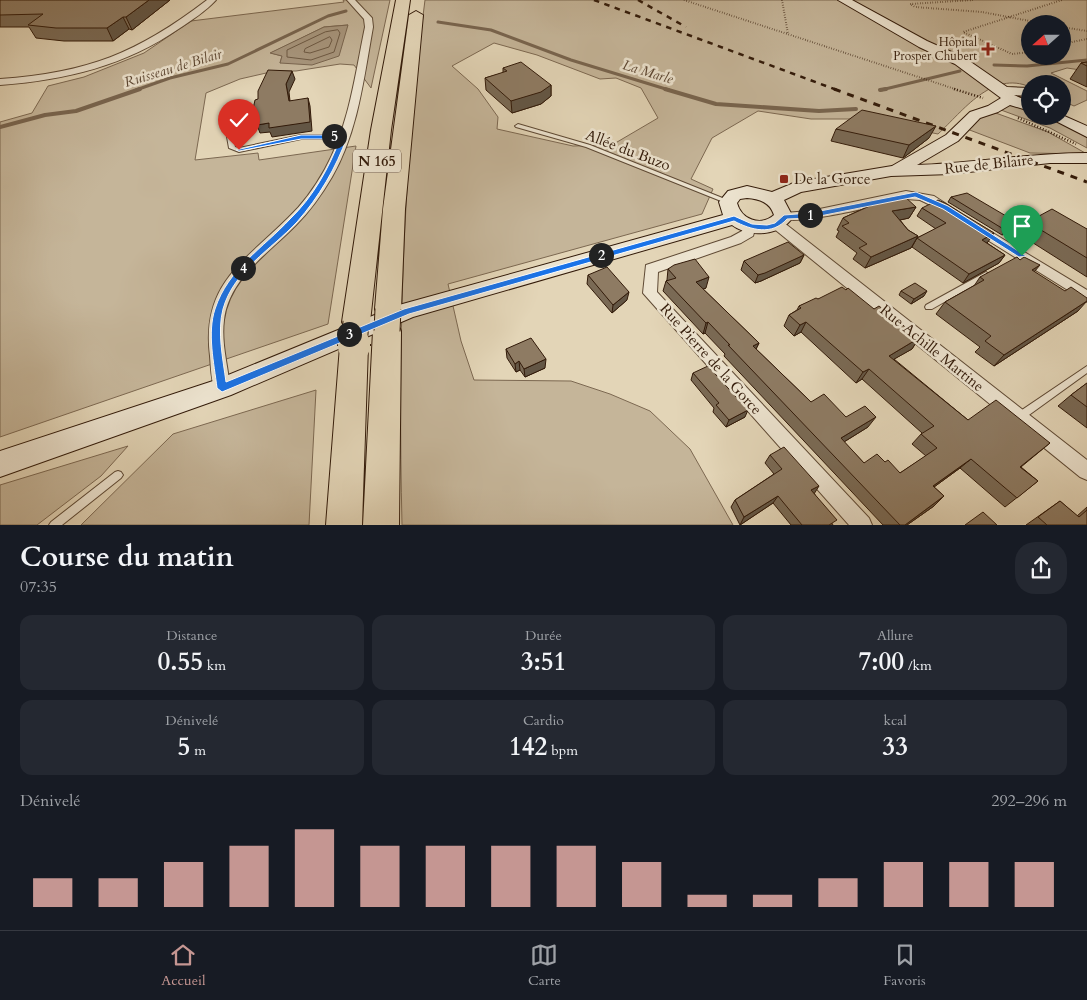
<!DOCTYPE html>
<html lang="fr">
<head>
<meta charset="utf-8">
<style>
  :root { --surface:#171b24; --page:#242831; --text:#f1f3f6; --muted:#9ea1a6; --line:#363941; --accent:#c59692 }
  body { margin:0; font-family:Cardo,serif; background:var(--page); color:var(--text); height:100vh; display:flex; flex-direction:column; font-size:19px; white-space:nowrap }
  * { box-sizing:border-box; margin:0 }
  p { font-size:16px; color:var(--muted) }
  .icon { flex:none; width:28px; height:28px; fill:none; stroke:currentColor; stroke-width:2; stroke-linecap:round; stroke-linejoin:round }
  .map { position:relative; height:525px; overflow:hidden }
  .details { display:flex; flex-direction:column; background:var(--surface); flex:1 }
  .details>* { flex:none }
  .needle { width:32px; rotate:249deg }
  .controls { position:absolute; left:1021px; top:15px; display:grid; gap:10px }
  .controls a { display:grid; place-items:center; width:50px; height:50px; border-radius:50%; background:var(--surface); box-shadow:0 5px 20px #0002; font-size:25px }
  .pin { position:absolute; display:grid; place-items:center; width:42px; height:42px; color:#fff; margin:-51px -21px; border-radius:50% 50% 50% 0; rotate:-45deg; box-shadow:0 0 5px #0007 }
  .pin .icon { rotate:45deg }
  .km { position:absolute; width:25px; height:25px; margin:-12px; border-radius:50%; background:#222; color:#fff; font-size:14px; line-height:25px; text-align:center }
  .round { display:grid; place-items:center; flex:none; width:52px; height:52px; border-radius:20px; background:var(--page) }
  .headline { display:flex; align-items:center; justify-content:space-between; height:85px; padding:0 20px }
  h1 { font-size:28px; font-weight:700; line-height:38px }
  .stats { display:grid; grid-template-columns:repeat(3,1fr); gap:8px; height:85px; padding:5px 20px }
  .stats div { display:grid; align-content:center; border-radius:12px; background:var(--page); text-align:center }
  .stats b { font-size:25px; font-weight:700 }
  .stats small { font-size:14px; font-weight:400 }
  .stats p { font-size:14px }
  .chart { height:140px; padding:10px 20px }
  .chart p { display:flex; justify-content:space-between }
  .chart svg { width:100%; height:90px; margin-top:5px; stroke:var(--accent); stroke-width:6 }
  .dock { display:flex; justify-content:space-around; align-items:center; height:70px; border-top:1px solid var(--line); background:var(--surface); font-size:14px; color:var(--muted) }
  .dock a { display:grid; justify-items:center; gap:2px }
  .dock .selected { color:var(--accent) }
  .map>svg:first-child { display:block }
  .green { fill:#c5b599; stroke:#7c6851; fill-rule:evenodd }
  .water { fill:#a7957c; stroke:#78644e }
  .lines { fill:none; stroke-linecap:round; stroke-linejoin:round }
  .shore { stroke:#6c5842; stroke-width:1 }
  .stream-far1 { stroke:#78644e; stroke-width:3 }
  .stream { stroke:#78644e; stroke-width:4 }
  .lane-casing { stroke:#5e4934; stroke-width:2 }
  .street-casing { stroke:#5e4934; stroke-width:2 }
  .secondary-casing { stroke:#321a09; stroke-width:2 }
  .highway-casing { stroke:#321a09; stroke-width:2 }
  .path-far1 { stroke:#321a09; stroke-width:2; stroke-dasharray:0.5 2; stroke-linecap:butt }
  .path { stroke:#321a09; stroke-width:2.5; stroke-dasharray:1 2; stroke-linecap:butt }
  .lane { fill:#ede4d0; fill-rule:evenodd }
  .street { fill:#ede4d0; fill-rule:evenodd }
  .secondary { fill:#ede4d0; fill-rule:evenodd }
  .highway { fill:#e3d5b7; fill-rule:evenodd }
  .rail-far1 { stroke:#321a09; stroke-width:2.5; stroke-dasharray:5.5 5.5; stroke-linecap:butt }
  .rail { stroke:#321a09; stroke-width:3; stroke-dasharray:7 7; stroke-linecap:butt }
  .highway-bridge-far1-casing { stroke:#321a09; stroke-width:27; stroke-linecap:butt }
  .highway-bridge-casing { stroke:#321a09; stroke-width:34; stroke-linecap:butt }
  .highway-bridge-far1 { stroke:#e3d5b7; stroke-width:25 }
  .highway-bridge { stroke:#e3d5b7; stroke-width:32 }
  .wall { fill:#7a6a55; stroke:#321a09 }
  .shaded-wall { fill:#635645; stroke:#321a09 }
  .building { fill:#8e7b63; stroke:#321a09 }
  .route { fill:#1a73e8; stroke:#fff }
  .poi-dot { fill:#8f2418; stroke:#ede4d0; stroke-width:2 }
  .labels { text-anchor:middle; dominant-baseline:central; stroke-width:5; stroke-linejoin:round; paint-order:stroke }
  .far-poi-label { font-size:12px; fill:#321a09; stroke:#ede4d0; text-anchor:end }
  .far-water-label { font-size:14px; font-style:italic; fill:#5b4531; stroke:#ede4d0 }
  .shield { fill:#ede4d0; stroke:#6a5745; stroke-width:1 }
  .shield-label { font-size:14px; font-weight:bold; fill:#321a09 }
  .street-label { font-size:15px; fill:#321a09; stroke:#ede4d0 }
  .poi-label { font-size:15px; fill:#321a09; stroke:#ede4d0; text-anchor:start }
</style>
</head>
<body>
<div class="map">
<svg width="1087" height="525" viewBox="0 0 1087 525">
  <rect width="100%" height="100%" fill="#e3d5b7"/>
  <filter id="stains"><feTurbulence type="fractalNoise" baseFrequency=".004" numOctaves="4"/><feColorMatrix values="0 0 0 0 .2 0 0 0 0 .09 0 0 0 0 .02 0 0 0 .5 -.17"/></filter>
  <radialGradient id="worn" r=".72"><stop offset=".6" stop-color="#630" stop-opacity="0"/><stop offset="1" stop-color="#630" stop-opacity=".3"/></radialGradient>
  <path class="green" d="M343,0H390L371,88L354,65L340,64L296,71H275L240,79L206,93L195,160L258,153L259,160L356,146L328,324L0,437V122L32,113L48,86L84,77L144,53L191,21L344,2ZM348,25L280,63L282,56L271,53L324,27Z
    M425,0H1087V71L1067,68L1051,73L1087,91V100L1074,106L1063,101L1062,84H1030V87C992,70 963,111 938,134L863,119H811L758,111L712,138L691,179L713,189L702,214L448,284L461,341L474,380L571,381L610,394L650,411L690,449L733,525H402C398,350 402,174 425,0ZM1030,24H1062V56H1030ZM494,43L537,55L600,79L616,78L641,88L658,118L612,145L573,146L497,129L498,117L478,89L452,66Z
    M1008,104L1030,111V116H1047L1087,134V148L1050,128L1001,110Z
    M993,112L1048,132L1087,154L1030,153L967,129L982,115Z
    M316,390L309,525H81L173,434Z
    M128,446L101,476L37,525H0V485Z"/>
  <path class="water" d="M348,25L339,56L312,65L280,63L282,56L270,53L324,27Z"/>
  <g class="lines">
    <path class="shore" d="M338,30L340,33L334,52L311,60L287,57V50L325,32Z
      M330,37L332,40L329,47L310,53L304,52L305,49Z"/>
    <path class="stream-far1" d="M438,22L491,30L571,60L669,90
      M994,65L1027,66L1087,60
      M136,90L170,78L228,64L328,16L346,11
      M881,90L960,71"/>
    <path class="stream" d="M665,89L716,104L819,111L856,109
      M880,90L886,89
      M0,127L45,115L76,111L140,89"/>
    <g class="lane-casing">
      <path id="lane" d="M518,124L590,145L730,201L731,202L728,204L726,203L586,147L516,127L515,126Z
        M229,129L232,131L235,147L239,148L301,135H344L347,137L344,139H301L239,152L229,148L226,131Z
        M986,272L990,275L988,277L932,309H926L925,307L926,305Z
        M1087,366V373L1022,420L1019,421L1016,420L1015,417L1016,414Z
        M118,471L121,472L123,475L121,478L62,525H49L51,522L115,472Z"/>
    </g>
    <g class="street-casing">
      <path id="street" d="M207,0H216C206,11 192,20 180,28C125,66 66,80 0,85V79C87,73 138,53 207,0Z
        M347,0H355L372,18L373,27C364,77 358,132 332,177C322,194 310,211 296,225C269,253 229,278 224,320C221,343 228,366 230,388L228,393L222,395L216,393C211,382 211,368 210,356C201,284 244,262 288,218C303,204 315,187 325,169C349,126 355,75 365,27L364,19Z
        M906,191L934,196L957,211L951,215L920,200L906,199C887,203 787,229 778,217L784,213L810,211Z
        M778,221L783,222L1087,460V480L1080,477L773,228L772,225L773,222Z
        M750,222L756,226L753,236L741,243L658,272L657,292L869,518L872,525H849L643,293L646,265L731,237L742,231L745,223Z
        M978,224L1087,290V302L973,231L972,228L973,225Z"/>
    </g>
    <g class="secondary-casing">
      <path id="secondary" d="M838,0H852L927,41L965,58L1007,87L1030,88V96L1014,95L1030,102V111L1010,105L998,112L980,118L958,141L917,165C974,163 1030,153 1087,153V163H1050L951,174L891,176L801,192L784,200L793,217C781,236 749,238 732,225L413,317L231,395L0,477V451L216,380L399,305L723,215L719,202L728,191L747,186L772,192L796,182L892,166L946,135L970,112L988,106L1001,98L955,64L919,47ZM747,198C759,199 770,202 774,215C760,227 741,219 737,203L740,199Z
        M1062,115L1087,126V137L1046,116Z"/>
    </g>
    <g class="highway-casing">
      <path id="highway" d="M396,0H410L391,130L370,322L366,330L356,333L346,330L342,322L371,130Z
        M416,11L423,15L405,209L401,309L398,316L388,319L378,316L375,309L383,209L409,15Z
        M387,320L397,323L401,331L399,525H363L373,331L377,323Z
        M354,335L364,338L368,346L362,525H326L340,346L344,338Z"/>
    </g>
    <path class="path-far1" d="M684,0L958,90
      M782,0L788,34
      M973,0L910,4L915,7L982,12L1046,24
      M1062,27L1087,31
      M1062,44L1087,39
      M1030,52L1012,54L963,32L1062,0"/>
    <path class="path" d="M954,89L983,98
      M1018,118L1076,144"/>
    <use href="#lane" class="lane"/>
    <use href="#street" class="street"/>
    <use href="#secondary" class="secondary"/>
    <use href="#highway" class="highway"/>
    <path class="rail-far1" d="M594,0L837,90
      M638,0L686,27"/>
    <path class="rail" d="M834,89L1087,182"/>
    <g class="highway-bridge-far1-casing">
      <path id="highway-bridge-far1" d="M387,331L388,309
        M354,345L356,322"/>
    </g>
    <g class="highway-bridge-casing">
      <path id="highway-bridge" d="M354,346V344"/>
    </g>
    <use href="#highway-bridge-far1" class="highway-bridge-far1"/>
    <use href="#highway-bridge" class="highway-bridge"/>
  </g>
  <path class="wall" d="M0,0H170L132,30L129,29L113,41H64L36,38L29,27H0Z
    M1087,62V87L1070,79L1081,63Z
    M503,68L551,85V96L541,104L512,113L486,90L485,78L503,73Z
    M836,129L929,138L903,158L831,141Z
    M951,197L1018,223L1014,228L1002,235L948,202Z
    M868,202L916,207L909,218L900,220L908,230L918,236L911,248L865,268L853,259L857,253L836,237L839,231L837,230L843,218L865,208Z
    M922,208L988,242L987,243L1005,255L999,263L963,283L912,247L917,238L936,229L917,216Z
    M1028,222L1087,229V277L1019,234Z
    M804,255L800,263L761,281L755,283L741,270L744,261Z
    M668,269L706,288L703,289L759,343L756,349L811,402L868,427L844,442L864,463L885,462L900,473L926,456L912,444L922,433L862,379L856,383L801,332L794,336L784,326L789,315L797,310L799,306L818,299L874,309L919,338L912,349L894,359L968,420L1050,443L1021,467L1038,481L1005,507L960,468L934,487L944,496L934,506L907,525H883L724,356L725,354L705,333L703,334L663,291L666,281L667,280Z
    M1035,272L1078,311L994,366L975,352L980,347L936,314L945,302L974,286L980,277Z
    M588,275L627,300L612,313L587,284Z
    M901,291L924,296L911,304L899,295Z
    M506,349L545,368L525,377L520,370L516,372L507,358Z
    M693,373L745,417L726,427L713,412L714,408L691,380Z
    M1087,383V428L1058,406L1071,395Z
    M770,455L814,493L833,525H791L773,503L740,525L731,507L735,500L774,474L765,463Z
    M1060,501L1077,516L1087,507V525H1026Z"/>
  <path class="shaded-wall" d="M149,0H170L132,30L126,17Z
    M123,17L129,29L113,41L107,28Z
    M292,71L295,79L289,92L291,110L289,101L286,84Z
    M551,85V96L541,104L512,113L511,101Z
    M308,98L310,106L312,131L272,137L270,132L260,133L257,125L269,123Z
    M256,113L259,122H255L252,114Z
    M936,126L929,138L903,158L909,145Z
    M916,207L909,218L886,223L892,211Z
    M1018,223L1014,228L1002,235L1005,230Z
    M994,233L988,242L976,248L982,240Z
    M918,236L911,248L865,268L871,257Z
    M804,255L800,263L761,281L755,283L758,275Z
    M1005,255L999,263L963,283L969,274Z
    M1040,265L1030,277L1032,270Z
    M709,277L706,288L693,293L696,282Z
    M927,291L924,296L911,304L914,299Z
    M629,292L627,300L612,313L613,305Z
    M1087,301L1078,311L994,366L1004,355Z
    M708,322L705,333L703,334L706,323Z
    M806,322L801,332L794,336L800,325Z
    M919,338L912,349L882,366L889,356Z
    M759,343L754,353L753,346Z
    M546,359L545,368L525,377L524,369Z
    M519,361L520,370L516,372L515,364Z
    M869,369L862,379L856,383L863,372Z
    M748,410L745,417L726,427L729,420Z
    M876,417L868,427L834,448L841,438Z
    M971,459L960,468L923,495L933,486Z
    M819,486L814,494L811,490Z
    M778,496L773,503L740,525L744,517Z
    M944,496L934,506L907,525H905Z"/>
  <path class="building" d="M0,0H149L126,17H123L107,28H56L28,25L43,14L0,15Z
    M521,62L551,85L541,92L511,101L485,78L507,71L503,68Z
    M1087,62V66L1081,63Z
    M268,70L292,71L286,84L289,101L308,98L310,122L269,128V123L257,125L256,113L252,114L255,100L258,99V91Z
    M862,110L936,126L909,145L836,129Z
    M967,193L1018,223L1005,230L951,197Z
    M904,196L916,207L892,211L908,230L918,236L871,257L859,248L867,244L842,226L849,223L843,218L872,205L868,202Z
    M938,200L945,203L994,233L982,240L1005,255L969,274L917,238L946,223L922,208Z
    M1052,209L1087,229V258L1028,222Z
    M788,242L804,255L765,273L758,275L744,261Z
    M1017,257L1020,260L1024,257L1040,265L1032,270L1065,291L1071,287L1087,298V301L1004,355L985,341L991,336L945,302L984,280L980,277Z
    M695,259L709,277L696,282L759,343L753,346L811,402L824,394L846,417L865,406L876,417L841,438L864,463L877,454L885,462L888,460L900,473L937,448L921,434L934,426L869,369L863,372L806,322L800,325L789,315L801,308L799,306L816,298L818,299L842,287L846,290L848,288L874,309L879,306L919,338L889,356L968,420L996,400L1050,443L1020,467L1038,481L1017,498L971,459L933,486L944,496L905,525H900L728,345H730L708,322L706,323L666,281L676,278L668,269L674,265Z
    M607,267L629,292L613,305L588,275Z
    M915,283L927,291L914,299L901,291Z
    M531,338L546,359L524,369L519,361L515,364L506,349Z
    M708,366L748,410L729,420L716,405L719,403L693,373Z
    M1087,383V407L1071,395Z
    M784,447L819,486L811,490L837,520L829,525H802L778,496L744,517L735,500L782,469L770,455Z
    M1060,501L1079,517L1087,510V525H1047L1038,517Z
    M983,512L997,525H965Z"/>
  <path class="route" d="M301,135H344L347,137C336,168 319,197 297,222C271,250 234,270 223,309C217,332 223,359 226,382L404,309L734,216L752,224L767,225L775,223L784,215L810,213L916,192L948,206L1026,256L1019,257L943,209L915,197L810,218L787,219C772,236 751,230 734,221L409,314L222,392L217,388C214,363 207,333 215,309C228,269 263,248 290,219C313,197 329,168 340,139H301L239,151L236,150Z"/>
  <g class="poi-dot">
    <path d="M985.5 41.5h5v5h5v5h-5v5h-5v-5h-5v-5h5z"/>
    <rect x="779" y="174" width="10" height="10" rx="2.5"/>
  </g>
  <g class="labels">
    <g class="far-poi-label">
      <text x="977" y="42">Hôpital<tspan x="977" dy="14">Prosper Chubert</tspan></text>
    </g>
    <g class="far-water-label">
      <text transform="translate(173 68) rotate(-17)">Ruisseau de Bilair</text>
      <text transform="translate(648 72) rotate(17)">La Marle</text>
    </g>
    <rect class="shield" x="353" y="149.5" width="48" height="23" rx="4"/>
    <g class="shield-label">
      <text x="377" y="161">N 165</text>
    </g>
    <g class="street-label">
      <text transform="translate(628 150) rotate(21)">Allée du Buzo</text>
      <text transform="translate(989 164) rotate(-6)">Rue de Bilaire</text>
      <text transform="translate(932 348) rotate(39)">Rue Achille Martine</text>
      <text transform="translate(711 359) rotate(48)">Rue Pierre de la Gorce</text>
    </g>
    <g class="poi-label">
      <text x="794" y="179">De la Gorce</text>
    </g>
  </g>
  <rect width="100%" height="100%" filter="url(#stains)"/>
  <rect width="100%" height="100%" fill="url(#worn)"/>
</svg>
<div class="controls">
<a><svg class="needle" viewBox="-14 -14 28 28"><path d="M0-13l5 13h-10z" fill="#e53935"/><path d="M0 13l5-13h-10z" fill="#9ea1a6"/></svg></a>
<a><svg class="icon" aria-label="locate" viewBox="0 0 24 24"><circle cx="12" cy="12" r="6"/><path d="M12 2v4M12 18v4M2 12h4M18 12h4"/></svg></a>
</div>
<div class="pin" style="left:1022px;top:256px;background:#1e9e55"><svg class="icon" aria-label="arrive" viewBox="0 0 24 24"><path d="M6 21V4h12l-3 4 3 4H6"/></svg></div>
<div class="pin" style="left:239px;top:150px;background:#d93025"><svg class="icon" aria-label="check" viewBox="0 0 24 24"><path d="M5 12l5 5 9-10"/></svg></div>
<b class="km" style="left:810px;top:215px">1</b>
<b class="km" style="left:601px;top:255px">2</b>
<b class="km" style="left:349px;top:334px">3</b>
<b class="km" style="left:243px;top:268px">4</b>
<b class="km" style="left:334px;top:136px">5</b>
</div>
<section class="details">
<div class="headline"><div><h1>Course du matin</h1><p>07:35</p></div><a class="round"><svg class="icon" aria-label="share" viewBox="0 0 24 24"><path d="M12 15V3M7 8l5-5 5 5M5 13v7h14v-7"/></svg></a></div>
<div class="stats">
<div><p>Distance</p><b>0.55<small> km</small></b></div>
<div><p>Durée</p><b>3:51</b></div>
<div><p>Allure</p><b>7:00<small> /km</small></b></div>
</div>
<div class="stats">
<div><p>Dénivelé</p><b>5<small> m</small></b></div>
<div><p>Cardio</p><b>142<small> bpm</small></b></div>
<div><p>kcal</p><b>33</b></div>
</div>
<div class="chart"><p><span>Dénivelé</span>292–296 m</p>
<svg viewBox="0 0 160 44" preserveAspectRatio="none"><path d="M5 44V30M15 44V30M25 44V22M35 44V14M45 44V6M55 44V14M65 44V14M75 44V14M85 44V14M95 44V22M105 44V38M115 44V38M125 44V30M135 44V22M145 44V22M155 44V22"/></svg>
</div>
</section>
<nav class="dock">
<a class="selected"><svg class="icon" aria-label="home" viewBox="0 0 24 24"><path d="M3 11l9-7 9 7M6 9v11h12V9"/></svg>Accueil</a>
<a><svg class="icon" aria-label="map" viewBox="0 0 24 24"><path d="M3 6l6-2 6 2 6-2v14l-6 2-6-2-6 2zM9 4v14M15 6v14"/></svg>Carte</a>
<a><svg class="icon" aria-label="saved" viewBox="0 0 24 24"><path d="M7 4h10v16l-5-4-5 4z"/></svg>Favoris</a>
</nav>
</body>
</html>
